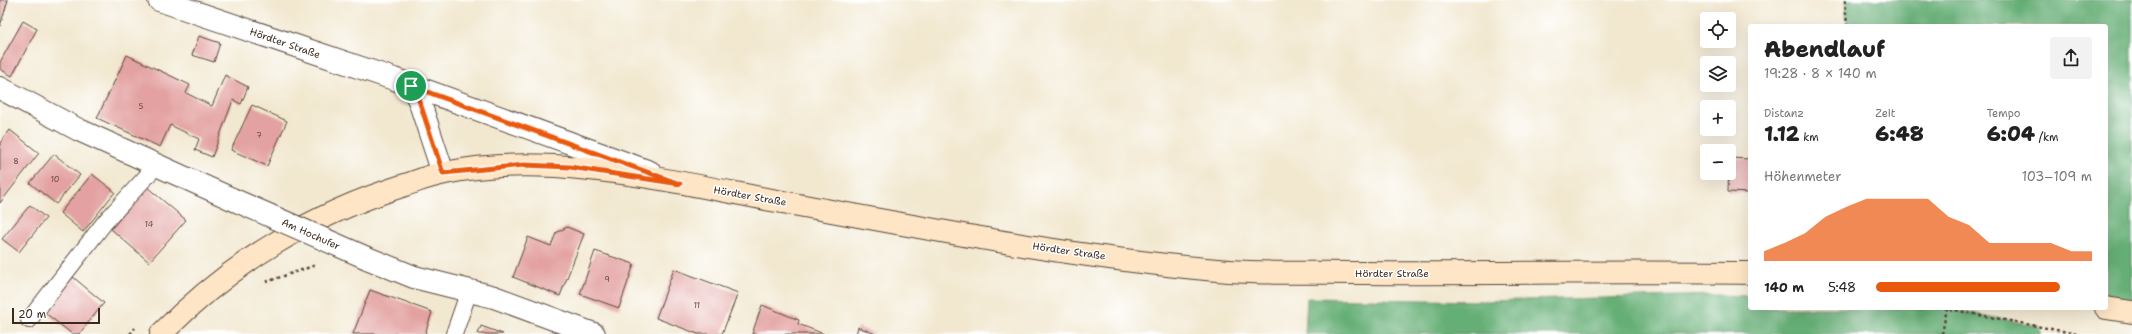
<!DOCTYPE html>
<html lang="de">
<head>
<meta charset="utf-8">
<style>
  :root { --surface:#fff; --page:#f2f2f2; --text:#222; --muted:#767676; --accent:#ea580c }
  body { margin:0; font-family:"Shantell Sans",sans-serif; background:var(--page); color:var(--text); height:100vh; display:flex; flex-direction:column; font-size:15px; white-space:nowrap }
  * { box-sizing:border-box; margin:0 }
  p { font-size:13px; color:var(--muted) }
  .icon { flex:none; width:22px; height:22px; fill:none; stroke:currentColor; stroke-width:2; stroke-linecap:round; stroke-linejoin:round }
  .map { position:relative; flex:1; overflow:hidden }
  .side { position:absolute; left:1748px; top:24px; width:360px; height:286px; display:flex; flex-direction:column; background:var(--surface); border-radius:4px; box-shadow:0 4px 16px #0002 }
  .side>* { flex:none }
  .buttons { position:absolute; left:1700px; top:12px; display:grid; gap:8px }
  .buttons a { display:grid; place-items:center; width:36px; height:36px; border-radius:4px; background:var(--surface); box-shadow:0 4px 16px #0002; font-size:20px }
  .scale { position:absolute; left:12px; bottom:10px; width:88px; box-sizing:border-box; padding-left:4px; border:2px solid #3b2a1e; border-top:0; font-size:11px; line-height:14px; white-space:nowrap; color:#3b2a1e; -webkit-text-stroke:3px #fff; paint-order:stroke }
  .pin { position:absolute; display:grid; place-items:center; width:34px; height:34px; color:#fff; margin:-17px; border:2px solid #fff; border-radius:50%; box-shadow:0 1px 4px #0007 }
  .round { display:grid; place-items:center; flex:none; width:42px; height:42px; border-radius:4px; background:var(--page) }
  .headline { display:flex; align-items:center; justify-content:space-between; height:68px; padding:0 16px }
  h1 { font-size:22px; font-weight:800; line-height:30px }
  .figures { display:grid; grid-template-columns:repeat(3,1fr); gap:6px; height:68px; padding:4px 16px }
  .figures div { display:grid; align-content:center }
  .figures b { font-size:20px; font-weight:800 }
  .figures small { font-size:11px; font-weight:400 }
  .figures p { font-size:11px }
  .chart { height:112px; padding:8px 16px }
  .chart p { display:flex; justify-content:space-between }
  .chart svg { width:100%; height:72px; margin-top:4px; fill:var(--accent); opacity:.7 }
  ul { padding:0 16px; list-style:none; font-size:13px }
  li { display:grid; grid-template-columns:64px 48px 1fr; align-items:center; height:30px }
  li i { height:10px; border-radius:5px; background:var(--accent) }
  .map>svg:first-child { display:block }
  .forest { fill:#65ae75; stroke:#506c4a }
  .building { fill:#e3a2a1 }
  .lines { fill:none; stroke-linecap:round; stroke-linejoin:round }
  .service-casing { stroke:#564639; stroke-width:18 }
  .minor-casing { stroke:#564639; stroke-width:24 }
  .secondary-casing { stroke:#564639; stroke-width:24 }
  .path { stroke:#564639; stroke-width:2.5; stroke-dasharray:3 3; stroke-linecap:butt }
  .service { stroke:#fff; stroke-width:16 }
  .minor { stroke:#fff; stroke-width:22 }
  .secondary { stroke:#fde5c5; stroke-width:22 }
  .minor-bridge-casing { stroke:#564639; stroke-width:24; stroke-linecap:butt }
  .minor-bridge { stroke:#fff; stroke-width:22 }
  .route-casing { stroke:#fff; stroke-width:8 }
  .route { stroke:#ea580c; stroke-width:5 }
  .labels { text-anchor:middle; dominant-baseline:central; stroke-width:3; stroke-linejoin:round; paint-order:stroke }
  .number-label { font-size:8px; fill:#65483f }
  .street-label { font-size:10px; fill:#3b2a1e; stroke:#fff }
</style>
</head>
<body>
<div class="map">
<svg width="2132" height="334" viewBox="0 0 2132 334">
  <rect width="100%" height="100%" fill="#fff"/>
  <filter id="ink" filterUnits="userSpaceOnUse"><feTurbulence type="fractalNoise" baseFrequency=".025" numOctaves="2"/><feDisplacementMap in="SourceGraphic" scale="8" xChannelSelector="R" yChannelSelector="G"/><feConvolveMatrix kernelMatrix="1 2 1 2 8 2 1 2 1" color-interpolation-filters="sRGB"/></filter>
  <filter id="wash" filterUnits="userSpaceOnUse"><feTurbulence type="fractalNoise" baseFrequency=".012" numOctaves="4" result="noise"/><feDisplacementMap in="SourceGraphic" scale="16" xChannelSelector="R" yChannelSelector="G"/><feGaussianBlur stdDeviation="0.9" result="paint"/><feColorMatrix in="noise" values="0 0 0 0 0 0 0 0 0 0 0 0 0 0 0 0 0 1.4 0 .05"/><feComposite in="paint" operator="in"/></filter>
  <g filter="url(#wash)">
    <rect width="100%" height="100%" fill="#f2e8d0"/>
    <path class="forest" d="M1845,0H2132V302L2106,298V26H1847Z
      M1719,295L1750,296V308H1944L2038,326L2042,334H1305L1307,298L1483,301Z"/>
    <g id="blocks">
      <path class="building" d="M0,0H8L0,26Z
        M23,21L37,29L12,76L0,69V62Z
        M199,36L220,43L214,62L192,55Z
        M127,55L190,85L186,93L212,106L225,75L248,87L241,104L233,100L212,157L195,150L199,139L170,125L160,147L97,118Z
        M252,105L287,121L267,166L231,150Z
        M10,130L39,153L0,203V143Z
        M54,154L80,175L56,204L30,183Z
        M1729,158L1750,159V193L1728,192Z
        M92,174L115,192L83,232L60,213Z
        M147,187L186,220L149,262L111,229Z
        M30,205L46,218L19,252L2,239Z
        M567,227L584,234L560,296L513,277L528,237L551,246L556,233Z
        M595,251L634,264L619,308L580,294Z
        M674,269L738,293L722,334H698L656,318Z
        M73,277L104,303L79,334H72L44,312Z
        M370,290L432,312L425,334H353Z
        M762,305L799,320L798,324L824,334H752Z
        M481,326L503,334H478Z
        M858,327L876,334H856Z"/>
    </g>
  </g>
  <g filter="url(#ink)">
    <use href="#blocks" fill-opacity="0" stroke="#564639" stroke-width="1"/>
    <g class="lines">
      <g class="service-casing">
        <path id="service" d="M29,320L105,222L156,166
          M454,334L469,291"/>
      </g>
      <g class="minor-casing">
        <path id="minor" d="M159,0L394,79L650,172
          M411,86L419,100L443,173
          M0,88L79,130L232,199
          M367,258L414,277L494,297L594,334"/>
      </g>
      <g class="secondary-casing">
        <path id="secondary" d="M2106,308L2132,312
          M161,334C231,263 310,215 405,185C418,181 431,175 445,173C552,150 682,184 788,203C934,230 1081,259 1229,271C1273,274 1318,272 1362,273C1491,274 1621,271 1750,273"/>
      </g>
      <path class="path" d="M1845,0L1847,26
        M266,282L316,265
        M1944,308L2077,334
        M130,334L135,328
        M1942,334L1947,308"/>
      <use href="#service" class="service"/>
      <use href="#minor" class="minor"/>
      <use href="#secondary" class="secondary"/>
      <g class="minor-bridge-casing">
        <path id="minor-bridge" d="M232,199L367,258"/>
      </g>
      <use href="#minor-bridge" class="minor-bridge"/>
    </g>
  </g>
  <g class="lines" filter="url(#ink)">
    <g class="route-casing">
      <path id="route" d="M411,86L680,184L570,167L524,165L443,173L419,100Z"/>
    </g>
    <use href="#route" class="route"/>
  </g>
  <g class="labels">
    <g class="number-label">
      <text x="141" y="106">5</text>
      <text x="259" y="135">7</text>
      <text x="16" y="161">8</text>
      <text x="55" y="179">10</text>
      <text x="149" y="224">14</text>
      <text x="607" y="279">9</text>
      <text x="697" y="305">11</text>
    </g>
    <g class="street-label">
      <text transform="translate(285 43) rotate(19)">Hördter Straße</text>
      <text transform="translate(750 196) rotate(10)">Hördter Straße</text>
      <text transform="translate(311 234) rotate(24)">Am Hochufer</text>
      <text transform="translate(1069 251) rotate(8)">Hördter Straße</text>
      <text x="1392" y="273">Hördter Straße</text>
    </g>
  </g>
</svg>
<div class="buttons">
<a><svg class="icon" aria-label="locate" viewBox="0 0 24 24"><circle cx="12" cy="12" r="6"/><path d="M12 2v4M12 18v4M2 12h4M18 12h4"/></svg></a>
<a><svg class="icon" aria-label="layers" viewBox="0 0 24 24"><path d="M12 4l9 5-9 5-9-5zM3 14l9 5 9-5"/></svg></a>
<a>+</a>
<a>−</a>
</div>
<div class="scale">20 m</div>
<div class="pin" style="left:411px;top:86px;background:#1e9e55"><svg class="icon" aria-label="arrive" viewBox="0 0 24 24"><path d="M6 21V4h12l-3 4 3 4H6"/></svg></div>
<section class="side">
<div class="headline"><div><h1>Abendlauf</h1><p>19:28 · 8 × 140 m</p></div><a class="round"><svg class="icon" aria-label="share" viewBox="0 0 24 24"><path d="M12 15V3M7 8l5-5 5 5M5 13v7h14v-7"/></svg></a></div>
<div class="figures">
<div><p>Distanz</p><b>1.12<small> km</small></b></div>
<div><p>Zeit</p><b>6:48</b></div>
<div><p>Tempo</p><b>6:04<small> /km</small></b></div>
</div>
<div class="chart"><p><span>Höhenmeter</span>103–109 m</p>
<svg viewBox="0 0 160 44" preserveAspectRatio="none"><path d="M0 44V38L10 33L20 27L30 17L40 11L50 6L60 6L70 6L80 6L90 17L100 22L110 33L120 33L130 33L140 33L150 38L160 38V44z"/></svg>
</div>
<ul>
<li><b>140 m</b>5:48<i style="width:85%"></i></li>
</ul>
</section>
</div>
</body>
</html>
